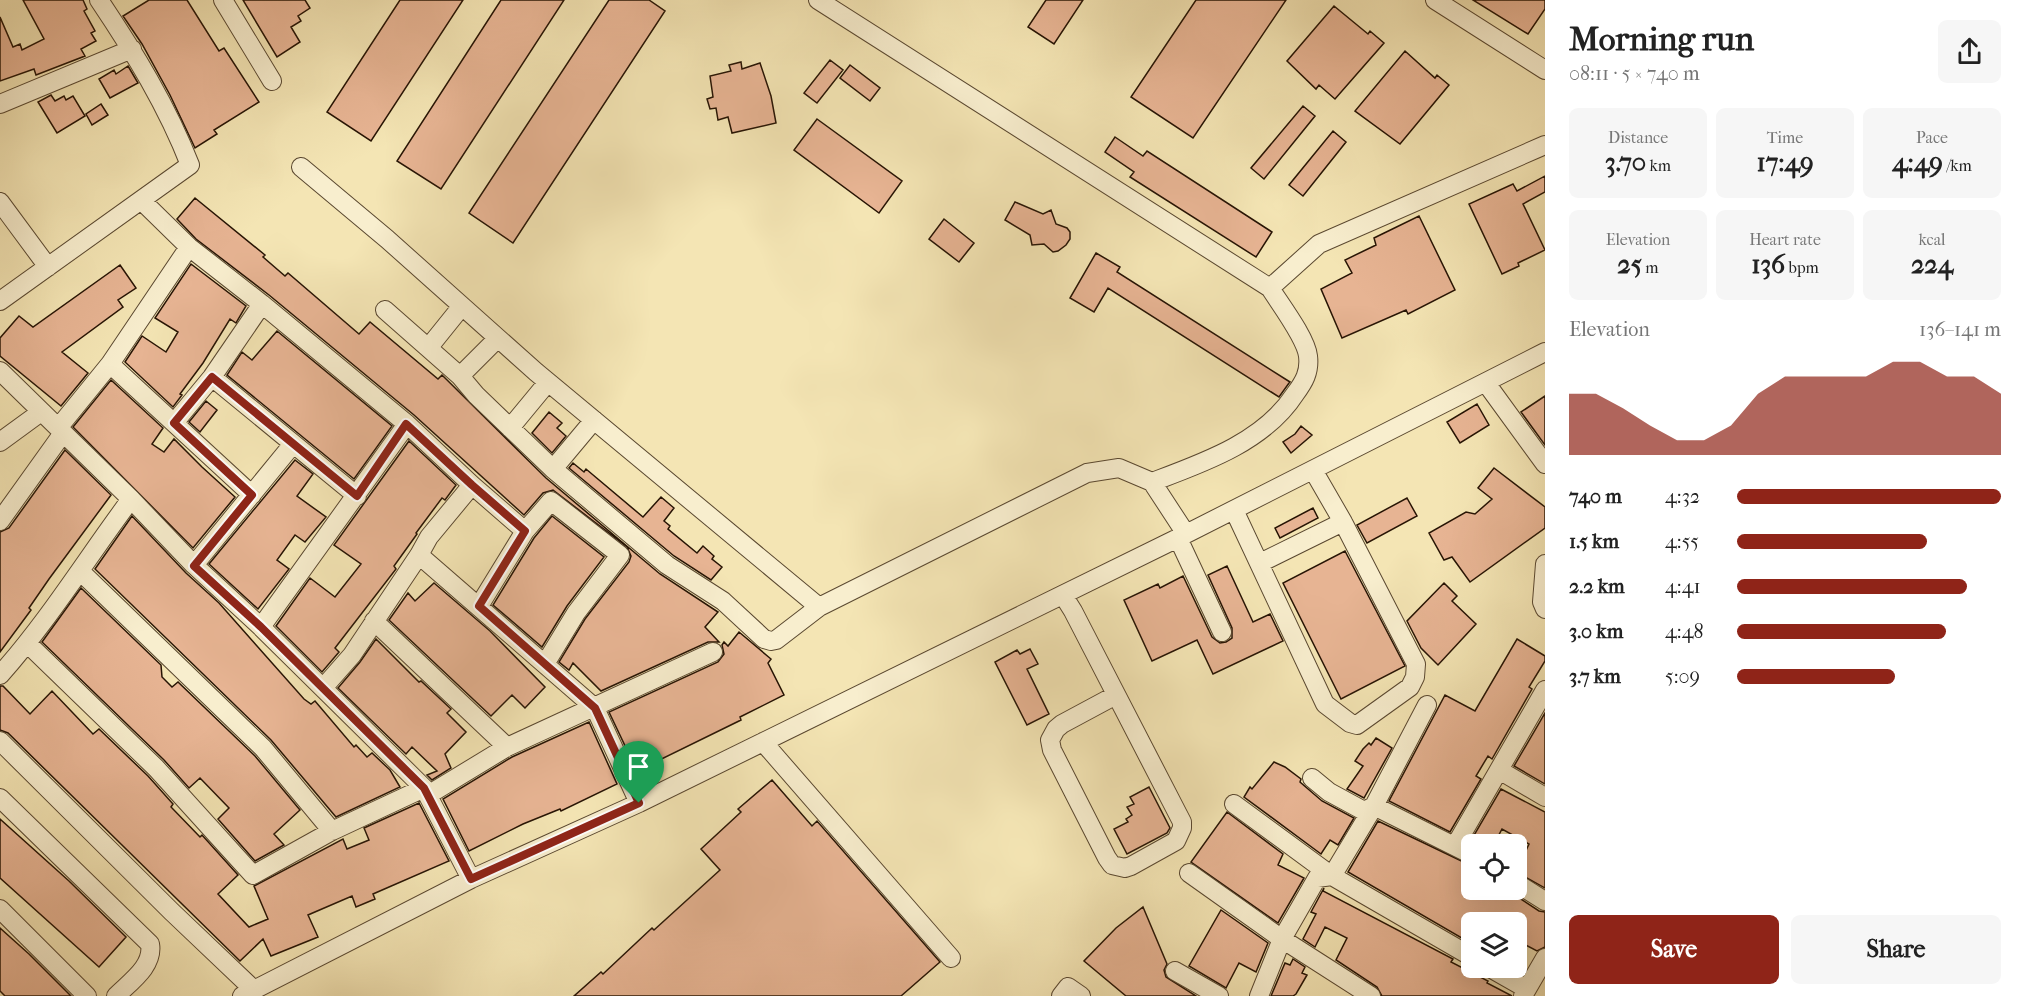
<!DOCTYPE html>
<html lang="en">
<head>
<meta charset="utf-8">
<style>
  :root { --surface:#fff; --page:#f6f6f6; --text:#222; --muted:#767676; --accent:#8f2418 }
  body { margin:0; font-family:"IM FELL French Canon",serif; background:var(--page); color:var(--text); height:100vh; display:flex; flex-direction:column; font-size:22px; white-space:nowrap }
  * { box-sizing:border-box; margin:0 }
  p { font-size:20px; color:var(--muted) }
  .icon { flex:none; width:33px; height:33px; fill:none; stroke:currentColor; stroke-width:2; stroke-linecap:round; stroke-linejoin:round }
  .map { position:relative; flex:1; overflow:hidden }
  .details { display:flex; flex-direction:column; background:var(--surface); width:480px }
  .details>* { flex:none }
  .tools { position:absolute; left:1461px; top:834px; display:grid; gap:12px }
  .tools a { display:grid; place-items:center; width:66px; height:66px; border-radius:9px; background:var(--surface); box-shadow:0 6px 24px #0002; font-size:30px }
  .pin { position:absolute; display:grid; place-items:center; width:51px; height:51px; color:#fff; margin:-62px -26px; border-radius:50% 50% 50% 0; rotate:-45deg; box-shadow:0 0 6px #0007 }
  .pin .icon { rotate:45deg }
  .round { display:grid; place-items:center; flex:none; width:63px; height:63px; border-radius:9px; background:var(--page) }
  .headline { display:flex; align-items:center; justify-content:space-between; height:102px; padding:0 24px }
  h1 { font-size:33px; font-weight:700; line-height:45px }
  .figures { display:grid; grid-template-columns:repeat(3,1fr); gap:9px; height:102px; padding:6px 24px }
  .figures div { display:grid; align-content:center; border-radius:9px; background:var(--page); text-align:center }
  .figures b { font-size:26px; font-weight:700 }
  .figures small { font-size:16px; font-weight:400 }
  .figures p { font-size:16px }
  .chart { height:168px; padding:12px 24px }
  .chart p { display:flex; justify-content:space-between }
  .chart svg { width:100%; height:108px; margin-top:6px; fill:var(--accent); opacity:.7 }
  .primary-button { display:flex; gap:12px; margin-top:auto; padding:12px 24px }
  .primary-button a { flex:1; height:69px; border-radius:9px; background:var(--accent); color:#fff; font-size:24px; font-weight:700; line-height:69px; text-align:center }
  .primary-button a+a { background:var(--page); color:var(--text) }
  ul { padding:0 24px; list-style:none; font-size:20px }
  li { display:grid; grid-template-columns:96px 72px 1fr; align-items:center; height:45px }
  li i { height:15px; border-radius:8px; background:var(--accent) }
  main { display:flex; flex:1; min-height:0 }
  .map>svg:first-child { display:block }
  .building { fill:#e7b493; stroke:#271404; stroke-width:1.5 }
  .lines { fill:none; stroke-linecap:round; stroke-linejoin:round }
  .minor-casing { stroke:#5a4830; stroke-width:20 }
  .minor { stroke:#f8eece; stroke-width:18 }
  .route-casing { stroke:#fff; stroke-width:12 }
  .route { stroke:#8f2418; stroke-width:8 }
</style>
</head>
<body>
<main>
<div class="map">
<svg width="1545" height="996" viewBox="0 0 1545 996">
  <rect width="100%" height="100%" fill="#f4e5b4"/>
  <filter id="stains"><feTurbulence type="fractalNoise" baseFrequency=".00333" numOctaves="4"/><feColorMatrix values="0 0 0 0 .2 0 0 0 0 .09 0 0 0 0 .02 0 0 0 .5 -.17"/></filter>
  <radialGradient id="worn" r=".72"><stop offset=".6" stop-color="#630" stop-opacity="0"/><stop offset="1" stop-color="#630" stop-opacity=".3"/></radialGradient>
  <path class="building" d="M23,0H83L87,9L84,11L95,31L91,33L96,41L81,49L85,56L36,75L34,69L0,81V17L13,47L20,44L22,50L44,39Z
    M149,0H187L219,51L224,48L259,102L214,130L217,134L195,148L170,95L142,44L123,16Z
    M243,0H305L310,8L298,16L301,21L291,27L300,42L277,57Z
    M400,0H463L371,141L327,112Z
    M501,0H564L441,189L397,161Z
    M609,0H649L665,11L513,243L469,213Z
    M1046,0H1083L1054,44L1028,27Z
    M1196,0H1286L1193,138L1131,97Z
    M1473,0H1545V9L1528,34Z
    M1334,6L1368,34L1370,31L1384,43L1335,99L1319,85L1316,89L1287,61Z
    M1405,51L1435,78L1437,75L1449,85L1400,144L1355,111Z
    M830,60L843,70L817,103L804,93Z
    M741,62L742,69L760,63L771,96L776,123L732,133L728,117L718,120L716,108L710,109L707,99L713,97L710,76L731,71L729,65Z
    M850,65L880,88L870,101L840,78Z
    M128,66L138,83L110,98L99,79L114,70L116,74Z
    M51,95L55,101L64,96L66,100L73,96L85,116L57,133L38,102Z
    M101,104L108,115L92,125L86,114Z
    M1303,106L1315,116L1264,179L1251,168Z
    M817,119L902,181L879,213L794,150Z
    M1333,131L1346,142L1303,196L1289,185Z
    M1115,137L1143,156L1147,151L1272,232L1256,257L1130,177L1134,172L1105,152Z
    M1545,176V192L1523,204L1545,250L1518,263L1519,266L1502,274L1469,204L1513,184L1517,191Z
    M195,198L265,255L263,257L285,276L288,273L359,334L370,322L438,379L442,375L546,478L660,574L718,612L705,627L719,642H708L601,691L573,663L569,670L559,662L585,619L629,562L631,556L627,547L553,490L543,493L524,515L414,415L269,295L196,239L177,219Z
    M1015,202L1043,214L1051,210L1056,224L1067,228L1070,232V239L1066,245L1058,251L1053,252L1044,244L1032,245L1030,235L1005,220Z
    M1419,216L1455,290L1408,314L1406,310L1342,338L1321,289L1352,273L1345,260L1376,245L1374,238Z
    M944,219L974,243L959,262L929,239Z
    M1096,253L1120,267L1117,272L1290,382L1289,383L1279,397L1108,288L1094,312L1070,298Z
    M191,264L246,306L236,323L230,319L203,363L180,394L182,395L173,407L125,362L142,336L166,352L178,332L155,318Z
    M120,265L136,288L118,300L123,307L62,352L88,373L61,406L0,356V338L19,316L33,327Z
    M277,331L392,426L354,479L227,375L242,352L252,360Z
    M111,380L163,428L152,444L164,452L174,439L202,467L235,497L193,548L73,427Z
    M1545,396V445L1521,412Z
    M206,401L217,410L200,432L189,422Z
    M1477,404L1489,425L1460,443L1447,422Z
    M549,412L562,423L557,428L566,436L552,453L532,433Z
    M1301,426L1312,435L1291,453L1283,442L1295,434Z
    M409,441L456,485L445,500L442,498L416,533L417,534L394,566L396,569L335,648L339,652L322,672L276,626L310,578L335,597L361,564L334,545Z
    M65,450L111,495L49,579L29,608L31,610L0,652V532L9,528Z
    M295,460L313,474L297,496L326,517L305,542L295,535L277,560L289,569L258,609L209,564Z
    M573,463L584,472L586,469L643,517L661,497L674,508L664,521L670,526L668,529L697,553L703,546L714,556L712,559L722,567L711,580L674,556L569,468Z
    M1494,468L1545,507V528L1470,582L1452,557L1444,560L1429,533L1466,512L1475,514L1492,499L1478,488Z
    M1407,498L1417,516L1367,543L1357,525Z
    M1313,508L1318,518L1280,538L1275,528Z
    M132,516L186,573L219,603L304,699L311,704L315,701L354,747L356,745L367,757L372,753L390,770L400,787L336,817L271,740L95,569Z
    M552,516L604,557L567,606L542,647L493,605L534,538Z
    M1345,551L1405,666L1341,699L1283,583Z
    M1227,566L1253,622L1270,614L1283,641L1213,674L1197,640L1152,661L1124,600L1158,584L1160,588L1183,576L1212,637L1220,643L1226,642L1232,638V628L1208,575Z
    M434,583L490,631L545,687L525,708L512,695L491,716L389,620L408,593L415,601Z
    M1444,583L1457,596L1452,601L1476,624L1438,665L1421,648L1407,621Z
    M81,588L161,665L162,677L172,687L178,682L255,756L300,810L274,834L284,845L255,861L218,819L229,808L200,778L189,788L164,760L42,642Z
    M739,632L771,659L768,663L784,695L740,717L741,720L637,771L609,712L718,662L724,654L722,645L724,642L728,646Z
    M376,639L419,682L421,681L451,709L447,713L466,732L445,754L451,768L432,780L427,775L437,771L412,747L406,754L338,688L360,662Z
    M1517,639L1545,656V661L1529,687L1532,689L1492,759L1488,756L1476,776L1481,779L1450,832L1389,801L1445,695L1475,711Z
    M1030,649L1038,664L1027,669L1049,714L1027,725L995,662L1017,650L1020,654Z
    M0,686H3L30,714L52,691L93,734L99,729L148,776L173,804L171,807L200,837L202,835L238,875L218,894L249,927L268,919L254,886L343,839L347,849L369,840L364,828L419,803L449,861L373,894L375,899L356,907L352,896L308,915L318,937L271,956L263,939L240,961L8,733L0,730Z
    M1545,713V784L1514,766Z
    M589,722L617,784L561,811L560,809L523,824L469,851L443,799L512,757Z
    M1376,738L1392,748L1364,798L1347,789L1363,766L1355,761L1363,749L1369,743L1371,745Z
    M1274,762L1285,767L1301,779L1300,782L1322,801L1354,818L1338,845L1330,840L1321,854L1244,797L1250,787L1252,789Z
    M772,780L812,826L817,821L940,962L901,996H574L601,972L603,974L652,928L654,930L720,870L701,849L741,812L738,809Z
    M1149,787L1170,828L1167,833L1127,854L1114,829L1128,822L1126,819L1132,815L1127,807L1134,804L1130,797Z
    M1501,789L1545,812V888L1516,872L1529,844L1502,829L1494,844H1476L1470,842Z
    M1227,812L1283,854L1278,865L1304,878L1278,923L1191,862Z
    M0,819L69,881L126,937L99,967L0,878Z
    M1378,821L1472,866V890H1507L1539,911L1545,912V947L1537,951L1516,940V922H1472V944L1348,872Z
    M1324,888L1323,891L1453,959L1451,962L1488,981L1487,983L1512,996H1382L1377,987L1336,960L1347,938L1325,927L1315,947L1303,939L1316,914L1311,912Z
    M1143,907L1167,964L1164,970L1166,977L1196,996H1126L1084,961L1116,928Z
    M1221,910L1268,943L1256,972L1239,963L1226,988L1189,966Z
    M0,928L29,954L71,996H5L0,991Z
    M1293,959L1305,967L1302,973L1307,975L1296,994L1293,996H1271L1285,963L1290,965Z"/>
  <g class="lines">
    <g class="minor-casing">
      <path id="minor" d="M223,0L272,81
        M818,0L1270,288C1280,304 1306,338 1308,356C1310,372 1304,382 1295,394C1264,442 1203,463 1152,482
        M1435,0L1545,70
        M0,104L132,49
        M301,167L387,239L536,372L819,607L1087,473L1119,468L1152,482L1186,534
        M141,200L189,247L262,304L407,424L472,485L525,531
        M0,202L48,267
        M1270,288L1319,244L1545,145
        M0,301L190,165C167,106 134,52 99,0
        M385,310L460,376L476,395L553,469L667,565L723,601L764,639L771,641L776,640L819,607
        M429,347L462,306
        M110,364L252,495
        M0,371L131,499L194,565L261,627L424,788L471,879
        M460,376L498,338
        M212,377L357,496
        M1486,383L1545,464
        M174,423L212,377L262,304
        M58,428L110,364L189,247
        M510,428L548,382
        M0,442L41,412
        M553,469L594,420
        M1234,510L1325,704L1350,723L1357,725L1410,687L1415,677L1416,664L1343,522L1313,470
        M0,521L63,433
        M1178,538L1222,632
        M419,555L595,708L639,803
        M1260,563L1343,522
        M1545,564L1542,602L1545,609
        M194,565L293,444
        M81,572L263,748L332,831
        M1063,595L1073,611L1182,822V828L1176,841L1131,866L1125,868L1112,865L1107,858L1052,750L1050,740L1056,729L1062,724L1116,695
        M479,606L525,531L551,501L620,555L576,613L545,664
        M374,621L507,747
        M261,627L407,424
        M28,644L156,768L253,875L332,831L424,788
        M0,675C49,620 87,558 131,499
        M323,688L352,655L419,555L429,537L472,485
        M0,741L172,912L254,990
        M763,742L951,958
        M1499,770L1545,797
        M1312,778L1329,792L1364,811L1374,806L1472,855
        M428,795L507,747L713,652
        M0,798L150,944C154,966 130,982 116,996
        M1234,804L1332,876L1472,957
        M1455,846L1545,690
        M1189,873L1282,939L1371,996
        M1516,883L1545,901
        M0,909L87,996
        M1490,968L1527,989
        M1175,971L1219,996
        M242,996L471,879L639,803L1178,538L1545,352
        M1061,996L1068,987L1081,996
        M1259,996L1282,939L1317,878L1332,876L1374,806L1427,705
        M1523,996L1545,958"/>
    </g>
    <use href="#minor" class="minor"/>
  </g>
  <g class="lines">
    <g class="route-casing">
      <path id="route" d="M212,377L357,496L406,424L472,485L525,531L479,606L595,708L639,803L471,879L424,788L261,627L194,566L252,495L174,423Z"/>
    </g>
    <use href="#route" class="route"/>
  </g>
  <rect width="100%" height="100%" filter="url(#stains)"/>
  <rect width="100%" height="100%" fill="url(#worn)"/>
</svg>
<div class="tools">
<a><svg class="icon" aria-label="locate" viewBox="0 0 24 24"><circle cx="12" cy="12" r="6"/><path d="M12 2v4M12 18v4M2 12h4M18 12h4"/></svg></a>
<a><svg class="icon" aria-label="layers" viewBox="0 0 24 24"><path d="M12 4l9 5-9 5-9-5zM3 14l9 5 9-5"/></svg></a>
</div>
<div class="pin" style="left:639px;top:803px;background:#1e9e55"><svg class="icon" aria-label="arrive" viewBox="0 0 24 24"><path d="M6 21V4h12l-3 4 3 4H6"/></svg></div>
</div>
<section class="details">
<div class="headline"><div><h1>Morning run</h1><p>08:11 · 5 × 740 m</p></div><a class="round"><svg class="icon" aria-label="share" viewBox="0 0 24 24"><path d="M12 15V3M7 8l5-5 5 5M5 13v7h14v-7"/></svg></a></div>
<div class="figures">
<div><p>Distance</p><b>3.70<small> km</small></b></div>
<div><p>Time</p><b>17:49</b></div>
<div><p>Pace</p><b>4:49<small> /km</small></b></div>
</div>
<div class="figures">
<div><p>Elevation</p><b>25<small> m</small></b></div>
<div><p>Heart rate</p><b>136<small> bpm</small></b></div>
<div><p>kcal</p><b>224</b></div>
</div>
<div class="chart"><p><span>Elevation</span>136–141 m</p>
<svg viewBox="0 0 160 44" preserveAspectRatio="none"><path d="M0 44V19L10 19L20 25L30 32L40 38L50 38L60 32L70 19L80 12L90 12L100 12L110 12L120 6L130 6L140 12L150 12L160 19V44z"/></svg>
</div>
<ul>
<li><b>740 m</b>4:32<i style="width:100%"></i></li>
<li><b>1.5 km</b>4:55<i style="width:72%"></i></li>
<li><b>2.2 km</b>4:41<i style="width:87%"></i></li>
<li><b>3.0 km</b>4:48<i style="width:79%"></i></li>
<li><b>3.7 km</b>5:09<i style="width:60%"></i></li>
</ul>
<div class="primary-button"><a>Save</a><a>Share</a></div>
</section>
</main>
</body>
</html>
